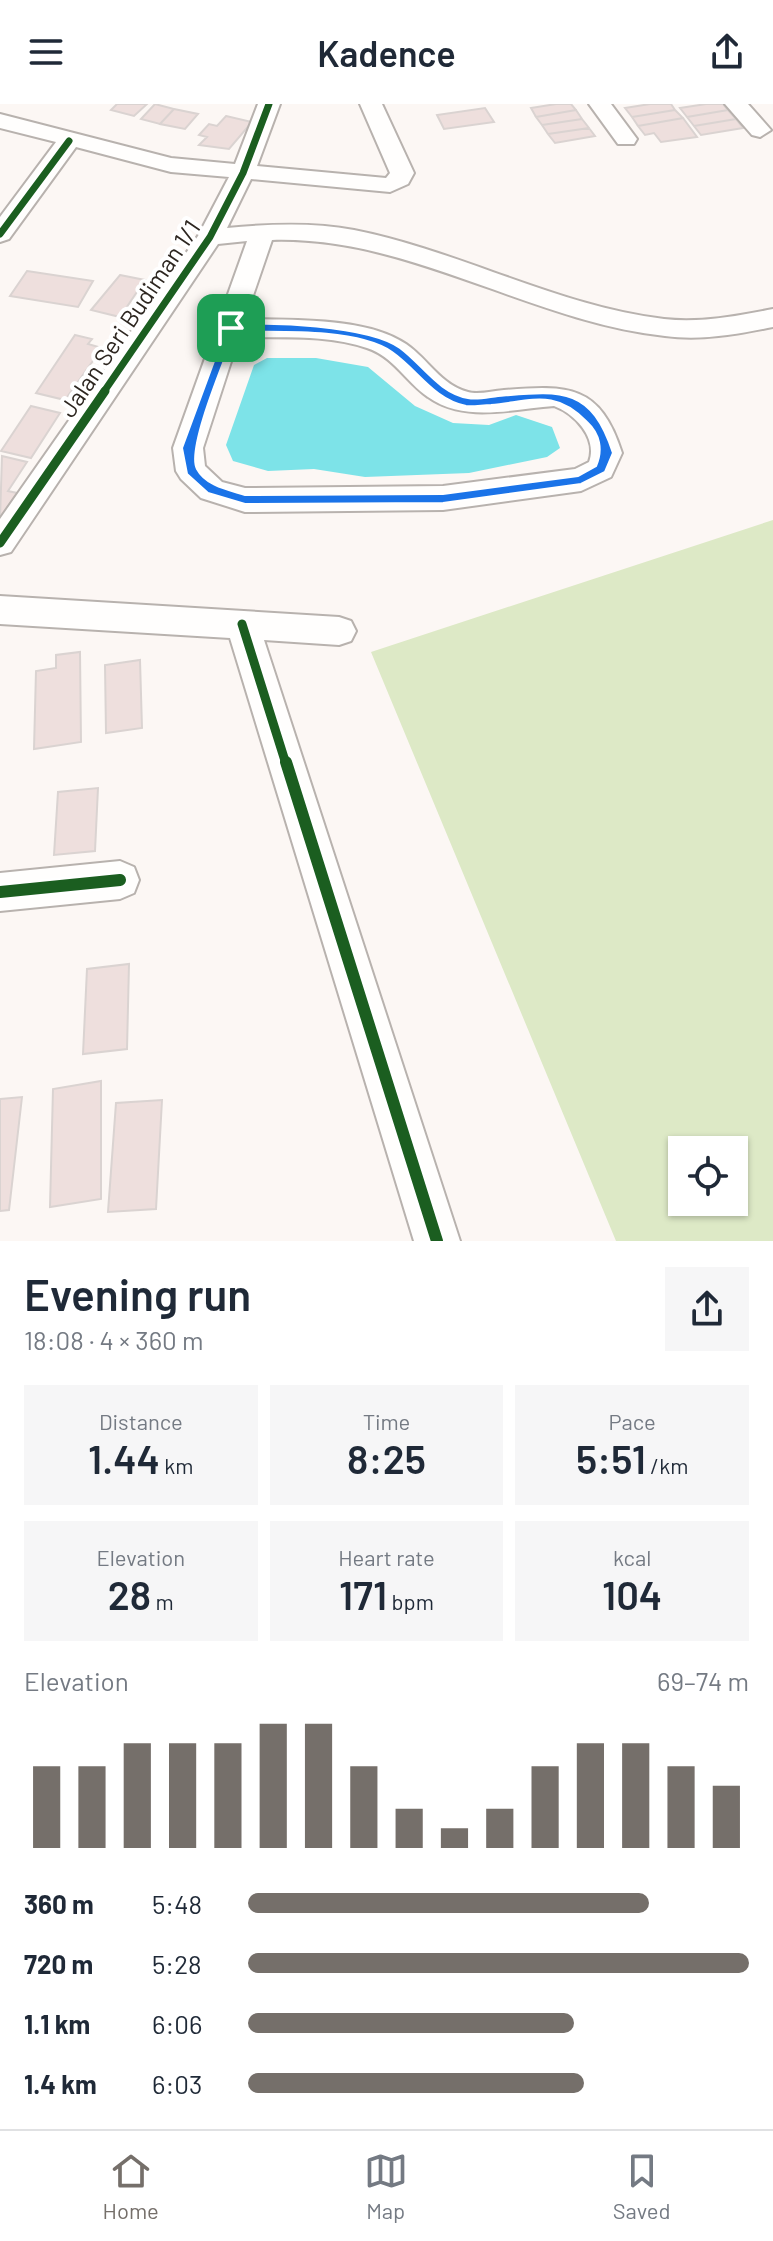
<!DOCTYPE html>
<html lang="en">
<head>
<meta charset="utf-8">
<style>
  :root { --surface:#fff; --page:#f6f6f7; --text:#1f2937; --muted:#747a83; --line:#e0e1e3; --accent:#756f6a }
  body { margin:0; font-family:Barlow,sans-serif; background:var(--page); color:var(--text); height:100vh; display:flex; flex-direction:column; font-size:30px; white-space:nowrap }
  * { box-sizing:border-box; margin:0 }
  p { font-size:26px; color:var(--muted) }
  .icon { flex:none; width:44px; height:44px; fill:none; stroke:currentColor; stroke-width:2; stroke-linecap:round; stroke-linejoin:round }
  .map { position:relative; height:1137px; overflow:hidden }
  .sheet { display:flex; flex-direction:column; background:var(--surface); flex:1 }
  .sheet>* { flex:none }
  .buttons { position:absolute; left:668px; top:1032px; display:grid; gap:16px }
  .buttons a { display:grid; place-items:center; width:80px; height:80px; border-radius:0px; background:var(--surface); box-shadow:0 2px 6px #0004; font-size:40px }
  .pin { position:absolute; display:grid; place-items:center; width:68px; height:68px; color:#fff; margin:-34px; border-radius:16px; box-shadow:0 4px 12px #0006 }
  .round { display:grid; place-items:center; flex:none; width:84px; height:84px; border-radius:0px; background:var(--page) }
  .summary { display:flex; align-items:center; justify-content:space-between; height:136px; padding:0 24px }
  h1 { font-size:44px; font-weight:600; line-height:60px }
  .metrics { display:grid; grid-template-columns:repeat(3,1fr); gap:12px; height:136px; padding:8px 24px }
  .metrics div { display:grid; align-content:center; border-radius:0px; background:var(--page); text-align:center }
  .metrics b { font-size:40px; font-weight:600 }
  .metrics small { font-size:22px; font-weight:400 }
  .metrics p { font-size:22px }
  .chart { height:224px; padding:16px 24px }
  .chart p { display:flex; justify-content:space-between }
  .chart svg { width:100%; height:144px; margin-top:8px; stroke:var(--accent); stroke-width:6 }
  ul { padding:0 24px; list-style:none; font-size:26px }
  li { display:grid; grid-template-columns:128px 96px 1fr; align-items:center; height:60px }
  li i { height:20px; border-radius:10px; background:var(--accent) }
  header { display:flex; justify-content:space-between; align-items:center; height:104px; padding:0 24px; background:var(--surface); font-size:36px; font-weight:600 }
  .menu { display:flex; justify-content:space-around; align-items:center; height:112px; border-top:2px solid var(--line); background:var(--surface); font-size:22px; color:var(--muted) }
  .menu a { display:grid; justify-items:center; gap:4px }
  .menu .active { color:var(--accent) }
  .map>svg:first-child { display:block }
  .green { fill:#dde9c6; fill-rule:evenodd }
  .water { fill:#7de3e8 }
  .building { fill:#eedfdd; stroke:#dad3d1; stroke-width:2 }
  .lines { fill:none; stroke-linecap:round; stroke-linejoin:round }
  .minor-casing { stroke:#b8b2ae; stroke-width:4 }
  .minor { fill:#fffefd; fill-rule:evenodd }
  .cycleway-far2-casing { stroke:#fff; stroke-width:11 }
  .cycleway-far1-casing { stroke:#fff; stroke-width:14 }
  .cycleway-casing { stroke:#fff; stroke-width:17 }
  .cycleway-far2 { stroke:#1b5e20; stroke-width:7 }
  .cycleway-far1 { stroke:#1b5e20; stroke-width:9 }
  .cycleway { stroke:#1b5e20; stroke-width:12 }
  .route { fill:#1a73e8; stroke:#fff; stroke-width:2; fill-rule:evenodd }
  .labels { text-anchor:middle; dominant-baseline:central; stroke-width:8; stroke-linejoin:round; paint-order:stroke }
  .far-street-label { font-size:24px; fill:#2d2620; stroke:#fff }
</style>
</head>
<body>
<header><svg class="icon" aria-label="menu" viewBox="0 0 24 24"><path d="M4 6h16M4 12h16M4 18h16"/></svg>Kadence<svg class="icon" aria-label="share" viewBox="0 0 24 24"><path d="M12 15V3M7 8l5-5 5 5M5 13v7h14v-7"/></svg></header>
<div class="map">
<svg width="773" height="1137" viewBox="0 0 773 1137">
  <rect width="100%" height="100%" fill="#fcf7f4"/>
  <path class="green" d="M773,416V1137H616L371,548ZM682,1046H734V1098H682Z"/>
  <path class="water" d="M267,254H316L368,263L415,302L453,319L489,321L516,311L552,323L560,344L547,353L469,369L365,373L314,365L268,367L233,357L226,341L254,261Z"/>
  <path class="building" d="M117,0H147L134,12L111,6Z
    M155,0L174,5L160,20L141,15Z
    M556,0H571L576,6L536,13L531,4Z
    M650,0H671L675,6L632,13L625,4Z
    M706,0H723L728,6L687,13L680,4Z
    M485,4L494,18L444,25L437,11Z
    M174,5L198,10L185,25L160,20Z
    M576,6L582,15L542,21L536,13Z
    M675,6L683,14L638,22L632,13Z
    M728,6L736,15L694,22L687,13Z
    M226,12L252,18L229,45L199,41L207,33L199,31L209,20L217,22Z
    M683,14L697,33L661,38L654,29L645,31L638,22Z
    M582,15L589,24L548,30L542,21Z
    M736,15L743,24L701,31L694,22Z
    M589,24L595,32L555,39L548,30Z
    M27,167L93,177L78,203L10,192Z
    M120,171L145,176L120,213L91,206Z
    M75,231L92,235L88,240L102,244L65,296L36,289Z
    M31,302L60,309L31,354L1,347Z
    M2,352L27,358L8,387L17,389L0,415Z
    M80,548L81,638L34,645L36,567L56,564V551Z
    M140,556L142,624L106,629L105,561Z
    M98,684L95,747L54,751L58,688Z
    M129,860L127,945L83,950L87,865Z
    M101,977V1095L50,1103L53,985Z
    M22,993L9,1106L0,1107V995Z
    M162,996L156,1105L108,1108L116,999Z"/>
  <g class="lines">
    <g class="minor-casing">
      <path id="minor" d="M258,0H280L257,62L386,74L390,69L360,0H382L414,69L408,80L390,88L251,75L227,124C269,120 313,118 354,126C460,147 557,202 664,215C701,219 737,212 773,205V223C737,230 702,237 665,232C529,217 410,132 272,136L245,215C292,216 367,213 406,240C428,255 441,281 468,288C478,291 493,287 504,286C568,281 600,280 622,349L611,373L581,387L443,406L245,408L201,394L181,375L176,367L173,344L247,137L218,140L11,448L0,451V415L198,132L229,73L171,68L76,43L9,135L0,138V113L56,38L0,24V10L171,54L235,60ZM239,233C281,234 327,230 367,244C394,253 406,278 428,293C464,319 513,305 554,302C575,310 598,334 589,358L575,365L443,382L245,384L222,378L205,362L203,344Z
        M589,0H611L637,35L634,40H618Z
        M725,0H748L771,26L760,33L752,31Z
        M0,492L339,513L351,517L356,527L351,537L339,541L264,536L460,1137H414L230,534L0,520Z
        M120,757L134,763L139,776L134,789L120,795L0,807V769Z"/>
    </g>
    <use href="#minor" class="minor"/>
    <g class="cycleway-far2-casing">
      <path id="cycleway-far2" d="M0,130L69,37
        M103,289L210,133L243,69L269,0"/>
    </g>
    <g class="cycleway-far1-casing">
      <path id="cycleway-far1" d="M0,439L105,287
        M242,520L286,660"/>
    </g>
    <g class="cycleway-casing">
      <path id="cycleway" d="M286,658L437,1137
        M0,788L120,776"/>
    </g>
    <use href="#cycleway-far2" class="cycleway-far2"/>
    <use href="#cycleway-far1" class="cycleway-far1"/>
    <use href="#cycleway" class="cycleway"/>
  </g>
  <path class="route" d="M227,222C265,216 370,222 400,244C423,261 439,289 468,294C477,296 489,293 498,292C559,287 591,281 613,349L605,368L581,380L443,399L245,400L208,389L187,370L182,344ZM235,228C277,228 357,224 392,248C418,266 433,295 466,302C473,303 483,301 491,301C533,297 555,285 587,318C600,330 603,346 596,362L578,372L443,390L245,391C229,386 206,382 197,365C186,345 226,253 235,228Z"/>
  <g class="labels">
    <g class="far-street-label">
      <text transform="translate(129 214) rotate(-56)">Jalan Seri Budiman 1/1</text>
    </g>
  </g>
</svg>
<div class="buttons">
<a><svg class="icon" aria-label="locate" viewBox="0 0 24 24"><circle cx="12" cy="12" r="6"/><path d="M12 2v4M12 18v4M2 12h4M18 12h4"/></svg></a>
</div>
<div class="pin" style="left:231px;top:224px;background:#1e9e55"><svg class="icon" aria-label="arrive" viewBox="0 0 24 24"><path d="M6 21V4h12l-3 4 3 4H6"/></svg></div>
</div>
<section class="sheet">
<div class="summary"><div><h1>Evening run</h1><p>18:08 · 4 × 360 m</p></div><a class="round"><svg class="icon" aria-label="share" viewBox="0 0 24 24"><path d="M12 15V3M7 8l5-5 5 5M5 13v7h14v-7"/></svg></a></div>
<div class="metrics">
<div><p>Distance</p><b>1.44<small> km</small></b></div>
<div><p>Time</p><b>8:25</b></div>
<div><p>Pace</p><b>5:51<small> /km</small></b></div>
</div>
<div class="metrics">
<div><p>Elevation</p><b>28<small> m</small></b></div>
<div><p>Heart rate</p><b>171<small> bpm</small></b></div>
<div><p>kcal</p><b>104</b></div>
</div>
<div class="chart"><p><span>Elevation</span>69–74 m</p>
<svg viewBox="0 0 160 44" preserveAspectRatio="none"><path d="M5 44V19M15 44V19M25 44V12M35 44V12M45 44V12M55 44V6M65 44V6M75 44V19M85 44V32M95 44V38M105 44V32M115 44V19M125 44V12M135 44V12M145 44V19M155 44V25"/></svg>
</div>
<ul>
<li><b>360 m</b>5:48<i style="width:80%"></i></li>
<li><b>720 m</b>5:28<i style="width:100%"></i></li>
<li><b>1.1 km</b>6:06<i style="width:65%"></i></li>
<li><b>1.4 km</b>6:03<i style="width:67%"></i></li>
</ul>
</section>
<nav class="menu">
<a class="active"><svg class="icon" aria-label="home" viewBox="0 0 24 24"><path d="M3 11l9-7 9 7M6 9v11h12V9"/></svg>Home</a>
<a><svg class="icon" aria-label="map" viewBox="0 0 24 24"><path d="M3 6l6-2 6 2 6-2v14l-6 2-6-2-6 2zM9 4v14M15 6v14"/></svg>Map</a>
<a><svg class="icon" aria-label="saved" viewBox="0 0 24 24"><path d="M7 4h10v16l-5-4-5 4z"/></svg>Saved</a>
</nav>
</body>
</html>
